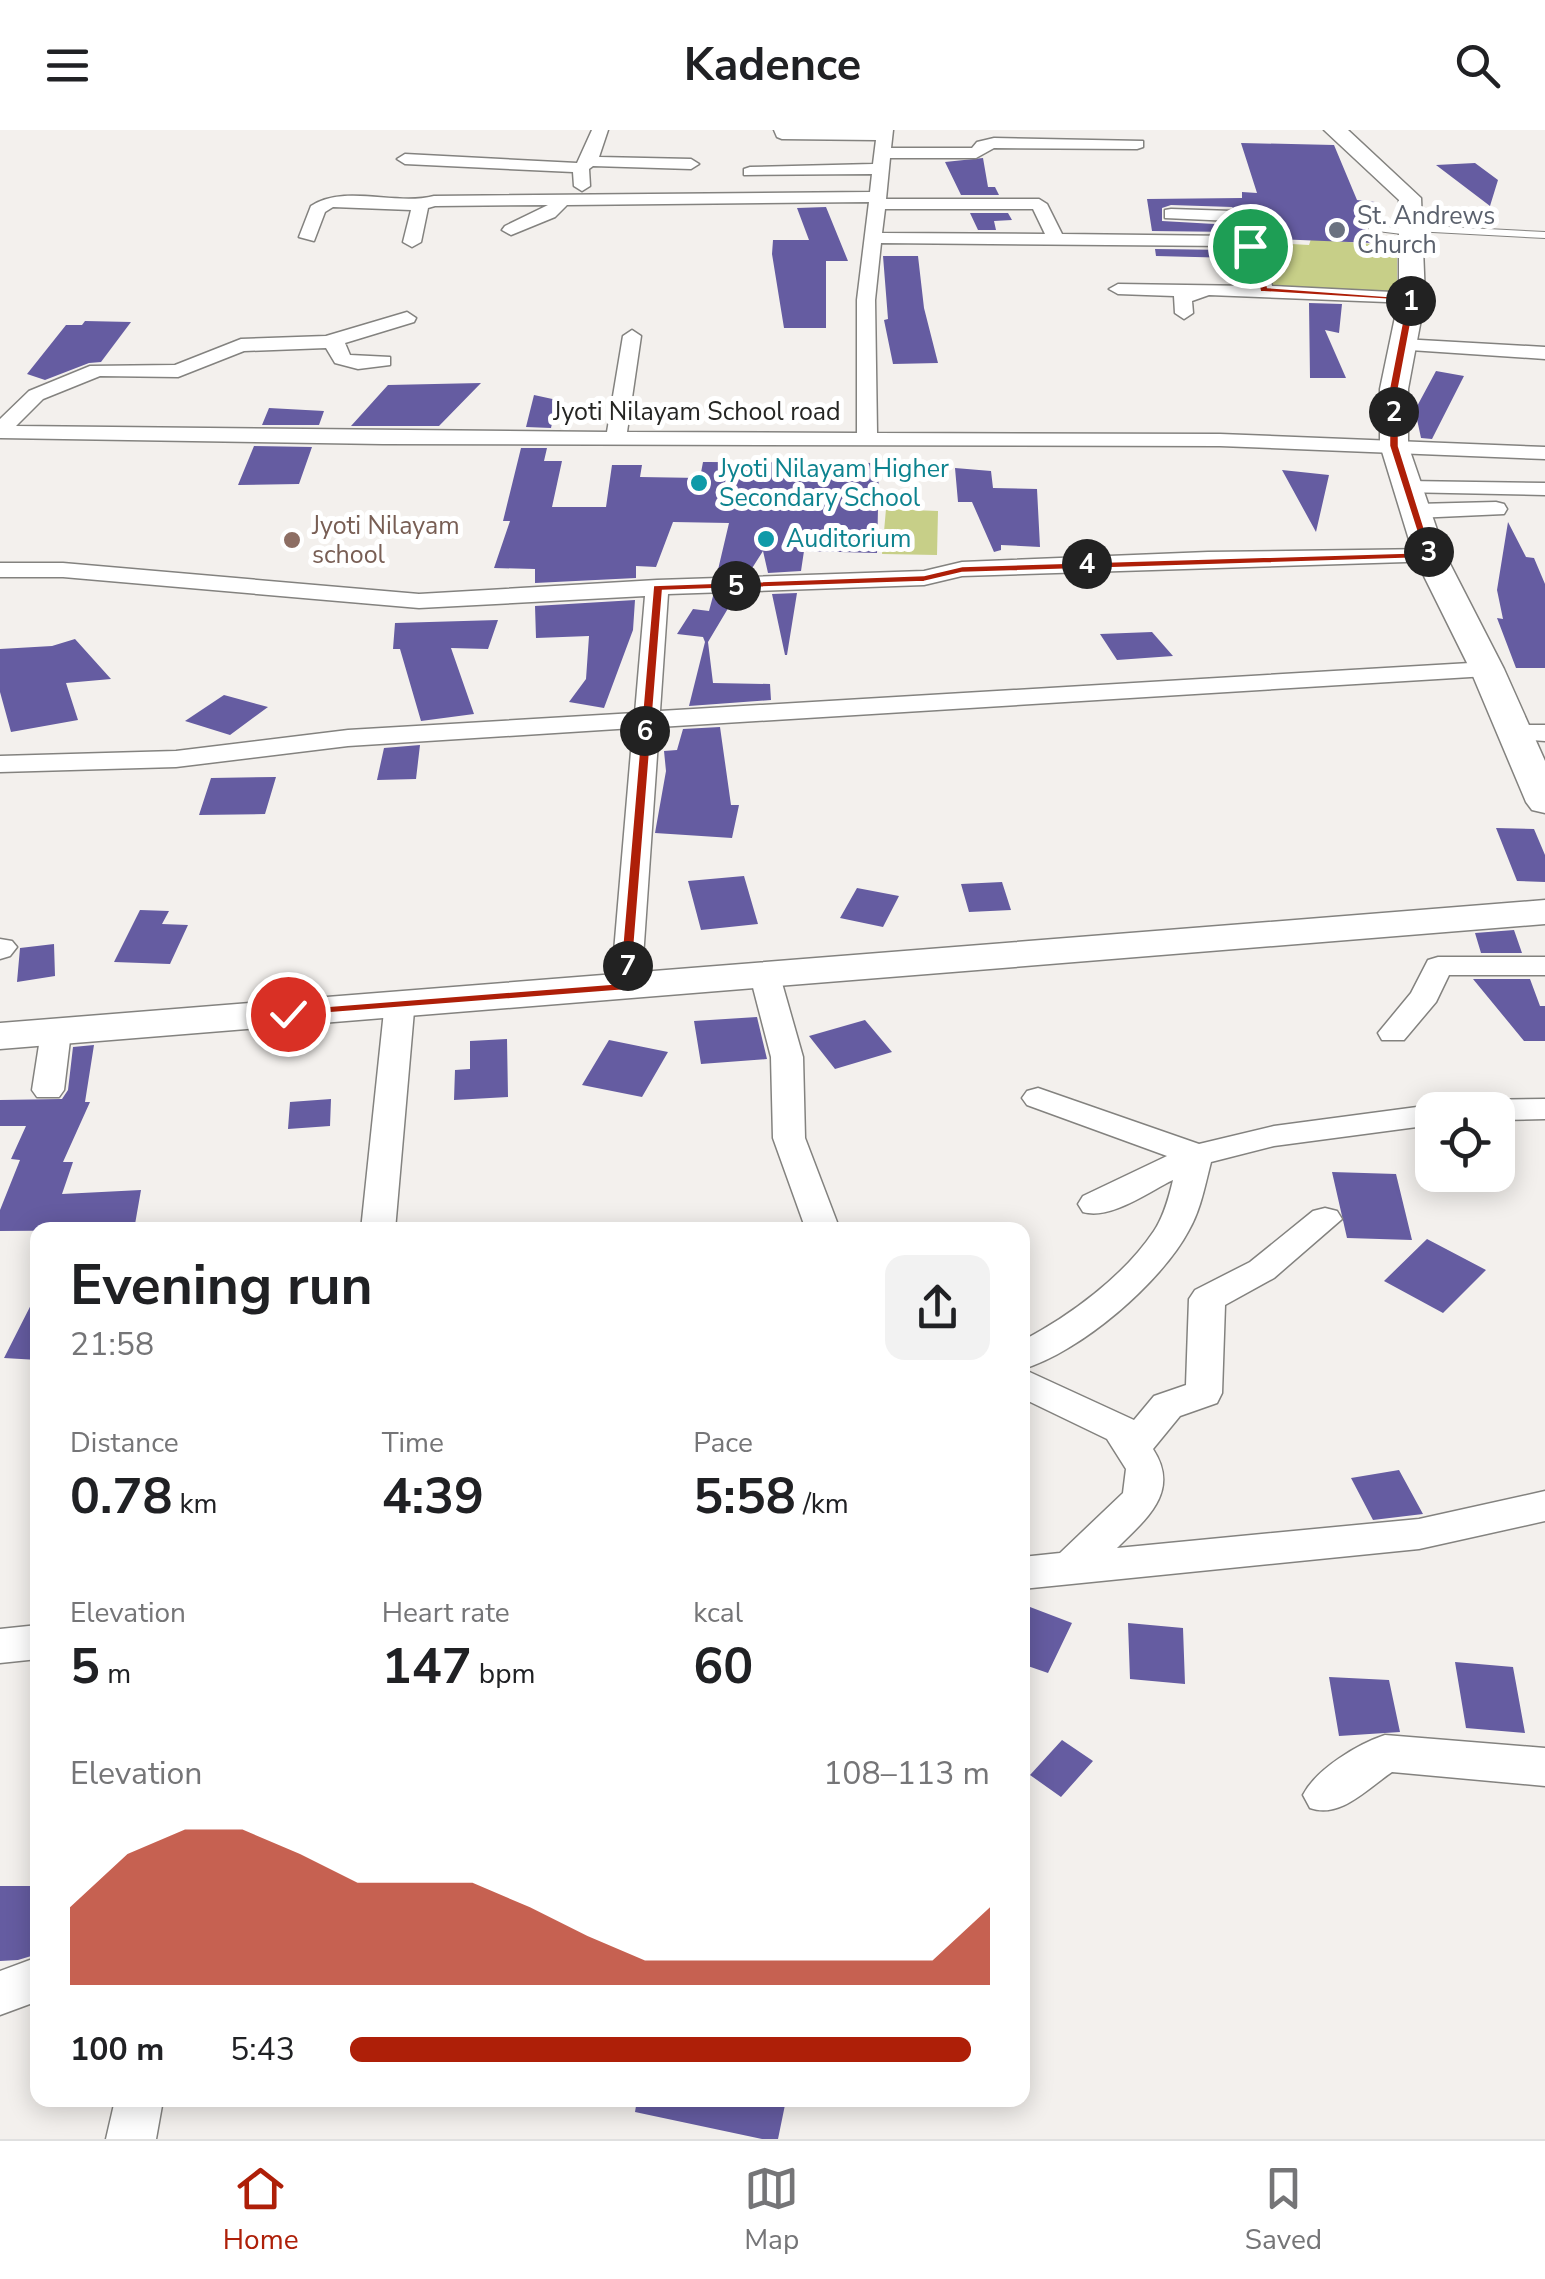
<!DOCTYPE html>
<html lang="en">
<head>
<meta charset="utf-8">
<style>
  :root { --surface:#fff; --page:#f2f2f2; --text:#202124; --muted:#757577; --line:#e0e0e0; --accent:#ae1f08 }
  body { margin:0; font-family:"Nunito Sans",sans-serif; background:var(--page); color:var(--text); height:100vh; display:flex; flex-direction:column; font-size:38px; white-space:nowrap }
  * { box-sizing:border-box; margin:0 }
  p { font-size:32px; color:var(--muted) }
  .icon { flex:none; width:55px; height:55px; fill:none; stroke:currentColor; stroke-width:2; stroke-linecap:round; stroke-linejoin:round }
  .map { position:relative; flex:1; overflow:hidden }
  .drawer { position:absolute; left:30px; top:1092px; width:1000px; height:885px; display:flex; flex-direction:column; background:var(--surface); border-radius:20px; box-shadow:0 5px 25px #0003 }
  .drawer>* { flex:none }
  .buttons { position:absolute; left:1415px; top:962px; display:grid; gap:20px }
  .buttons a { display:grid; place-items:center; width:100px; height:100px; border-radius:20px; background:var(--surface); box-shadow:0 5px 25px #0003; font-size:50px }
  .pin { position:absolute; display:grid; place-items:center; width:85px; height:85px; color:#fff; margin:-42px; border:5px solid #fff; border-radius:50%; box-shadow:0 2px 10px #0007 }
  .km { position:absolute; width:50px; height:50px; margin:-25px; border-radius:50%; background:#222; color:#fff; font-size:28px; line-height:50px; text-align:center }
  .round { display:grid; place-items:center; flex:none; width:105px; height:105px; border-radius:20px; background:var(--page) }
  .overview { display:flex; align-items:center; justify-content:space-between; height:170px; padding:0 40px }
  h1 { font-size:55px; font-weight:700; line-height:75px }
  .metrics { display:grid; grid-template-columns:repeat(3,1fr); gap:15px; height:170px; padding:10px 40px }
  .metrics div { display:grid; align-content:center }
  .metrics b { font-size:50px; font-weight:700 }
  .metrics small { font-size:28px; font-weight:400 }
  .metrics p { font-size:28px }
  .chart { height:280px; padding:20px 40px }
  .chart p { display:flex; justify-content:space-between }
  .chart svg { width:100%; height:180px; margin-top:10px; fill:var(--accent); opacity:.7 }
  ul { padding:0 40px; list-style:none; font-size:32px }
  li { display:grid; grid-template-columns:160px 120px 1fr; align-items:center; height:75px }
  li i { height:25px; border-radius:12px; background:var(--accent) }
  header { display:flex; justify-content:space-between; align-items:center; height:130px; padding:0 40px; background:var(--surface); font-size:45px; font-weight:700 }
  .tab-bar { display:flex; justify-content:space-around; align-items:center; height:140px; border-top:2px solid var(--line); background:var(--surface); font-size:28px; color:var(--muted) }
  .tab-bar a { display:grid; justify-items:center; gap:5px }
  .tab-bar .current { color:var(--accent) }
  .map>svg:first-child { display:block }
  .green { fill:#c7cf88 }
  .building { fill:#655ca1; fill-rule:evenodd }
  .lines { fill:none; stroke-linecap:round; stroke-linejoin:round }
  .lane-casing { stroke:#83827f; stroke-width:2 }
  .street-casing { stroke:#83827f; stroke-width:3 }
  .secondary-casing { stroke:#83827f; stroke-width:3 }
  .lane { fill:#fff; fill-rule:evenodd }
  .street { fill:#fff; fill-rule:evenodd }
  .secondary { fill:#fff; fill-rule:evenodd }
  .route { fill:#ae1f08; stroke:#fff; stroke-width:2.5 }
  .worship-dot { fill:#6b7280; stroke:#fff; stroke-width:4 }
  .culture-dot { fill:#0f9aa8; stroke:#fff; stroke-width:4 }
  .education-dot { fill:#8d6e63; stroke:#fff; stroke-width:4 }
  .labels { text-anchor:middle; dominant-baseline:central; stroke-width:10; stroke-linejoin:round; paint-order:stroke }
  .far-worship-label { font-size:25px; fill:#5b616d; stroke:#fff; text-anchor:start }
  .far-street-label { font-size:25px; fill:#252523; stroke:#fff }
  .far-culture-label { font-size:25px; fill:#0d838f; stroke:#fff; text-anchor:start }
  .far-education-label { font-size:25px; fill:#785e54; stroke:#fff; text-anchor:start }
</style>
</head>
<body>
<header><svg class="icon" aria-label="menu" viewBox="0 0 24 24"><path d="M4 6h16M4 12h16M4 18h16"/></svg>Kadence<svg class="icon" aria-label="search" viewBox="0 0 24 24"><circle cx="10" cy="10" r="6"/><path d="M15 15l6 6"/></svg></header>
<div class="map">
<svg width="1545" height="2009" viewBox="0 0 1545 2009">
  <rect width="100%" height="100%" fill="#f3f0ed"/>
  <path class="green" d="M1311,109L1397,116V165L1275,158L1266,152L1259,112L1309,115Z
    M886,379L938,381L937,425L882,424Z"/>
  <path class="building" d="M1241,13L1334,15L1357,70L1375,72L1374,91L1365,96L1366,102L1373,104V113L1253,108L1234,102L1152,101L1147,69L1242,68V62L1257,63ZM1171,75L1232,77L1244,87L1232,95L1162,91V78Z
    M983,28L988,57H995L999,65H961L945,32Z
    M1475,33L1498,50L1490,76L1436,35Z
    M826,77L848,131H826V198H784L772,124L773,110H809L797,78Z
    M970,83H1008L1012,90L994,91L996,100H978Z
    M1155,119L1231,120L1234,128L1156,126Z
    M883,126H918L924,178L938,233L893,234L884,190L888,189Z
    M1309,173L1342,174L1339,203L1325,200L1346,248H1310Z
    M85,191L131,192L101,232L89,233L45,250L27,244L66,195H82Z
    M1436,241L1464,246L1432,309L1421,308L1415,280Z
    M481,253L439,296H351L388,255Z
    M534,265L557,270L551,298L526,297Z
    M269,278L324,281L319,295H262Z
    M254,316L312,317L299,354L238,355Z
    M521,318H547L544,331H562L552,377H606L612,335H642L640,347L700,348L703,332L879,333L877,423L804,421L801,441L768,443L763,421L749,443L717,444L729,393L673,392L656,437L636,436V448L535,453V439L494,438L510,391H503Z
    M955,338L991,341L993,358L1037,359L1040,417L1001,415V420L994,422L972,372H958Z
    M1282,340L1329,345L1316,402Z
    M1508,392L1526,427L1534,428L1545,454V538H1516L1497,488L1503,489L1497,460Z
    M797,463L787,525H785L772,464Z
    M736,465L708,512L713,553L770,554L771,570L689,576L705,512L703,507L677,504L693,479L709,481L713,466Z
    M635,470L633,500L604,578L569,572L586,549L589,506L536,508L535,476Z
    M498,490L488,519L451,518L474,584L421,591L400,519H393L395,493Z
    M1152,502L1173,526L1117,530L1100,504Z
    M75,509L111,549L66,553L78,590L11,602L0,562V519L52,516Z
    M224,565L268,577L230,605L185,591Z
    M720,597L731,675H739L732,708L655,703L666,641L664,621L677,620L683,599Z
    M420,615L416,649L377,650L384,618Z
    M276,647L265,684L199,685L211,648Z
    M1496,698L1534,699L1545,725V752L1517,751Z
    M744,746L758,794L701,800L688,751Z
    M1002,752L1011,780L969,782L961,754Z
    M857,758L899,766L883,797L840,788Z
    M140,780L169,781L162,794L188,795L170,834L114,832Z
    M1514,800L1522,823H1481L1475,803Z
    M54,814L55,846L17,852L20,818Z
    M1473,849H1530L1540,876H1545V911H1524Z
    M757,887L767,929L701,934L694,891Z
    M865,890L892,922L835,939L809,906Z
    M507,909L508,967L454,970L455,940L470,939V911Z
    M609,910L668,922L642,967L582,955Z
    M94,915L85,972H90L63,1032H73L62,1064L141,1060L134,1100L0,1101V1080L20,1030L11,1029L26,996H0V970L62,969L68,960L73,917Z
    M331,969L330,996L288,999L290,972Z
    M1332,1042L1396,1044L1412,1110L1347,1108Z
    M1427,1109L1486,1140L1443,1183L1384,1151Z
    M38,1161V1230L4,1228Z
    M1399,1340L1423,1384L1373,1390L1351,1348Z
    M1030,1477L1072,1493L1048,1543L1022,1534V1491Z
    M1128,1493L1183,1498L1185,1554L1130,1549Z
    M1455,1532L1513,1537L1525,1603L1466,1598Z
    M1329,1547L1389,1550L1400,1602L1339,1606Z
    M1062,1610L1093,1631L1061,1667L1030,1645Z
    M0,1756H38V1824L18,1830L0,1831Z
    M637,1970H786L778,2009H762L635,1982Z"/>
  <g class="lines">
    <g class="lane-casing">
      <path id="lane" d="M1372,95L1406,99L1410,95L1545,102V108L1414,101L1410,105L1369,100V96Z"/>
    </g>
    <g class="street-casing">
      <path id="street" d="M592,0H608L599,27L691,29L699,34L691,39L593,36L589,39L590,56L582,61L574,56L573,42L405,34L397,29L405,24L577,33Z
        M774,0H893L891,18H972L977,12L994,8L1143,11V17L1137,19L994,18L976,28H890L886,69H1039L1047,74L1062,104L1234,106L1261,114L1272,156L1412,163L1421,168L1412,173L1209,165L1192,171L1193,183L1184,189L1175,183L1174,166L1118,164L1109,159L1118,154L1254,156L1247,121L1232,116L881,113L875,170L877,303L1220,304L1545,317V329L1220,316L383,314L0,308V289L29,261L90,236L175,235L241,209L326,206L407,182L416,188L414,192L345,213L350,225L390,227V235L358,239L335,233L326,218L244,221L178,247L100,246L43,269L16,296L607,302L623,206L632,200L641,206L627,302L857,303V170L869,72L567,75L555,87L511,105L502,100L505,96L548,75L435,76L428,78L421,112L412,117L403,112L411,80L333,77L325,82L314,111L299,107L311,76C345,54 395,76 434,66L870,62L872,44L744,45V39L750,37L873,34L876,10L782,9L777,7ZM885,79H1033L1045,104L882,103Z
        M1171,79L1232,81L1240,86L1232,91L1165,88V80Z
        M1402,209L1545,217V229L1395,219V211Z
        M1407,351L1545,353V365L1399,362L1396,357L1399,352Z
        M1496,372L1504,374L1507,379L1504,384L1416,388L1405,381L1416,374Z
        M1430,419L1441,426L1438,431L962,446L924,455L668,464L660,581L1487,532L1499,539L1487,546L659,597L641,857L637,863H615L611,857L633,598L348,616L176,637L0,642V626L176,621L348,600L635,583L645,466L419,478L63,447H0V433H63L419,464L657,450L924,441L962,432L1208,422Z
        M1515,595H1545V611L1506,608L1502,603L1506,598Z
        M0,809L12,811L17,817L10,826L0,829Z
        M1438,827H1545V845H1449L1436,872L1404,910H1382L1378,903L1411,863L1428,830Z
        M765,837L776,840L780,846L803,927L805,1008L840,1100H806L773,1008L771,927L750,846L754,840Z
        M403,866L414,869L418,875L414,881L395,1100H361L384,881L392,869Z
        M56,893L67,895L71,902L64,960L59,967H37L32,960L41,902L45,895Z
        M1038,958L1199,1014L1274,996L1432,975L1445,980H1432V995L1274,1016L1211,1032C1205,1055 1201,1079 1189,1100C1161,1153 1080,1222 1023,1239L1134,1290L1154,1266L1186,1255L1189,1169L1195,1160L1250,1132L1313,1081L1325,1078L1337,1081L1342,1089L1274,1148L1225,1175L1222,1263L1217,1273L1180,1286L1153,1319C1181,1362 1146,1389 1117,1418L1419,1389L1545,1361V1391L1419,1419L1022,1459V1427L1060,1423L1123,1363L1126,1339L1107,1309L1022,1268V1211C1070,1186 1124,1146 1154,1101C1164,1086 1169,1067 1173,1050C1148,1062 1111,1090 1083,1082L1078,1074L1083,1066L1167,1026L1027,975L1022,968L1027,961Z
        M1545,969V989L1498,990V980H1458L1463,973L1474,970Z
        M38,1495V1529L0,1533V1499Z
        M1385,1605L1545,1618V1656L1392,1642C1367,1659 1340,1689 1310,1678L1303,1665C1316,1639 1358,1614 1385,1605Z
        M38,1827V1871L0,1885V1841Z
        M115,1970H163L156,2009H106Z"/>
    </g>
    <g class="secondary-casing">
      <path id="secondary" d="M1324,0H1348L1421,68L1425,168L1408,259V315L1446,426L1504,539L1545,631V683L1532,680L1526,672L1470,539L1414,426L1380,315V259L1399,168V70Z
        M1545,770V794L0,919V893Z"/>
    </g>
    <use href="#lane" class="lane"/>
    <use href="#street" class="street"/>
    <use href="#secondary" class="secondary"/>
  </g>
  <path class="route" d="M1250,113L1259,118L1268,157L1416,168L1399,258V316L1434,428L962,443L924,452L663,461L631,860L282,887V881L288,879L619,853L653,455L924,445L962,436L1423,422L1389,316V258L1406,171L1260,162L1251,119L1246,116Z"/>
  <circle class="worship-dot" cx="1337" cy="100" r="10"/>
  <g class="culture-dot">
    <circle cx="699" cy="353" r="10"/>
    <circle cx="766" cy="409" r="10"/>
  </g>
  <circle class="education-dot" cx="292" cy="410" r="10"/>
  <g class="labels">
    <g class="far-worship-label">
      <text x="1357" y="86">St. Andrews<tspan x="1357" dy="29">Church</tspan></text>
    </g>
    <g class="far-street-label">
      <text x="697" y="282">Jyoti Nilayam School road</text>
    </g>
    <g class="far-culture-label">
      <text x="719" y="339">Jyoti Nilayam Higher<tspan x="719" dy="29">Secondary School</tspan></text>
      <text x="786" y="409">Auditorium</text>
    </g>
    <g class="far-education-label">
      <text x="312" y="396">Jyoti Nilayam<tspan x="312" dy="29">school</tspan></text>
    </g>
  </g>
</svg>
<div class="buttons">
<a><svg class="icon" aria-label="locate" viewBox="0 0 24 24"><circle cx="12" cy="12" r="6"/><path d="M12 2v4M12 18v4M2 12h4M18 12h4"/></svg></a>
</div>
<div class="pin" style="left:1250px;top:116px;background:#1e9e55"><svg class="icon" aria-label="arrive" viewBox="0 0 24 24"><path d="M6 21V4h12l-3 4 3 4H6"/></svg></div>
<div class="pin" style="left:288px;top:884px;background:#d93025"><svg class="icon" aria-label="check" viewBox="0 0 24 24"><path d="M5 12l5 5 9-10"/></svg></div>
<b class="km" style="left:1411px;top:171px">1</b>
<b class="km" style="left:1394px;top:282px">2</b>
<b class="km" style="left:1429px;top:422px">3</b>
<b class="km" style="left:1087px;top:434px">4</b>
<b class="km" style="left:736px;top:456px">5</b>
<b class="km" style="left:645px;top:601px">6</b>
<b class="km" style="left:628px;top:836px">7</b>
<section class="drawer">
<div class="overview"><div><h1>Evening run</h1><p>21:58</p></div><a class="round"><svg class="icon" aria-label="share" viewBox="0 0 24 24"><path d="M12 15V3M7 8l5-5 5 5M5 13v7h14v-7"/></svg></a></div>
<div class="metrics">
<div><p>Distance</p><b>0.78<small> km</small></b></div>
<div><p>Time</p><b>4:39</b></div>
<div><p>Pace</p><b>5:58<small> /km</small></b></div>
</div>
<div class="metrics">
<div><p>Elevation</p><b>5<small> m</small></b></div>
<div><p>Heart rate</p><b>147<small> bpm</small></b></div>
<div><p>kcal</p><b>60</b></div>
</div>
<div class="chart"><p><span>Elevation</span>108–113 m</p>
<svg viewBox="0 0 160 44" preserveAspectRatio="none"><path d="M0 44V25L10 12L20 6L30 6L40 12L50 19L60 19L70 19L80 25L90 32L100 38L110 38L120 38L130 38L140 38L150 38L160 25V44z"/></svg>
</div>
<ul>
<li><b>100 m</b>5:43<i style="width:97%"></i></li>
</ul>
</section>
</div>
<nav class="tab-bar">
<a class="current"><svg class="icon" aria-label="home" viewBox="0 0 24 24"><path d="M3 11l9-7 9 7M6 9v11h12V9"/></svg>Home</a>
<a><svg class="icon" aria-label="map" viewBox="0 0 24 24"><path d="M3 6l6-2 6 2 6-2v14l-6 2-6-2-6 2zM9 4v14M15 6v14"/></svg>Map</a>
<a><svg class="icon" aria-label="saved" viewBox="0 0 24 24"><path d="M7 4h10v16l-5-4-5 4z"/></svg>Saved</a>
</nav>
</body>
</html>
